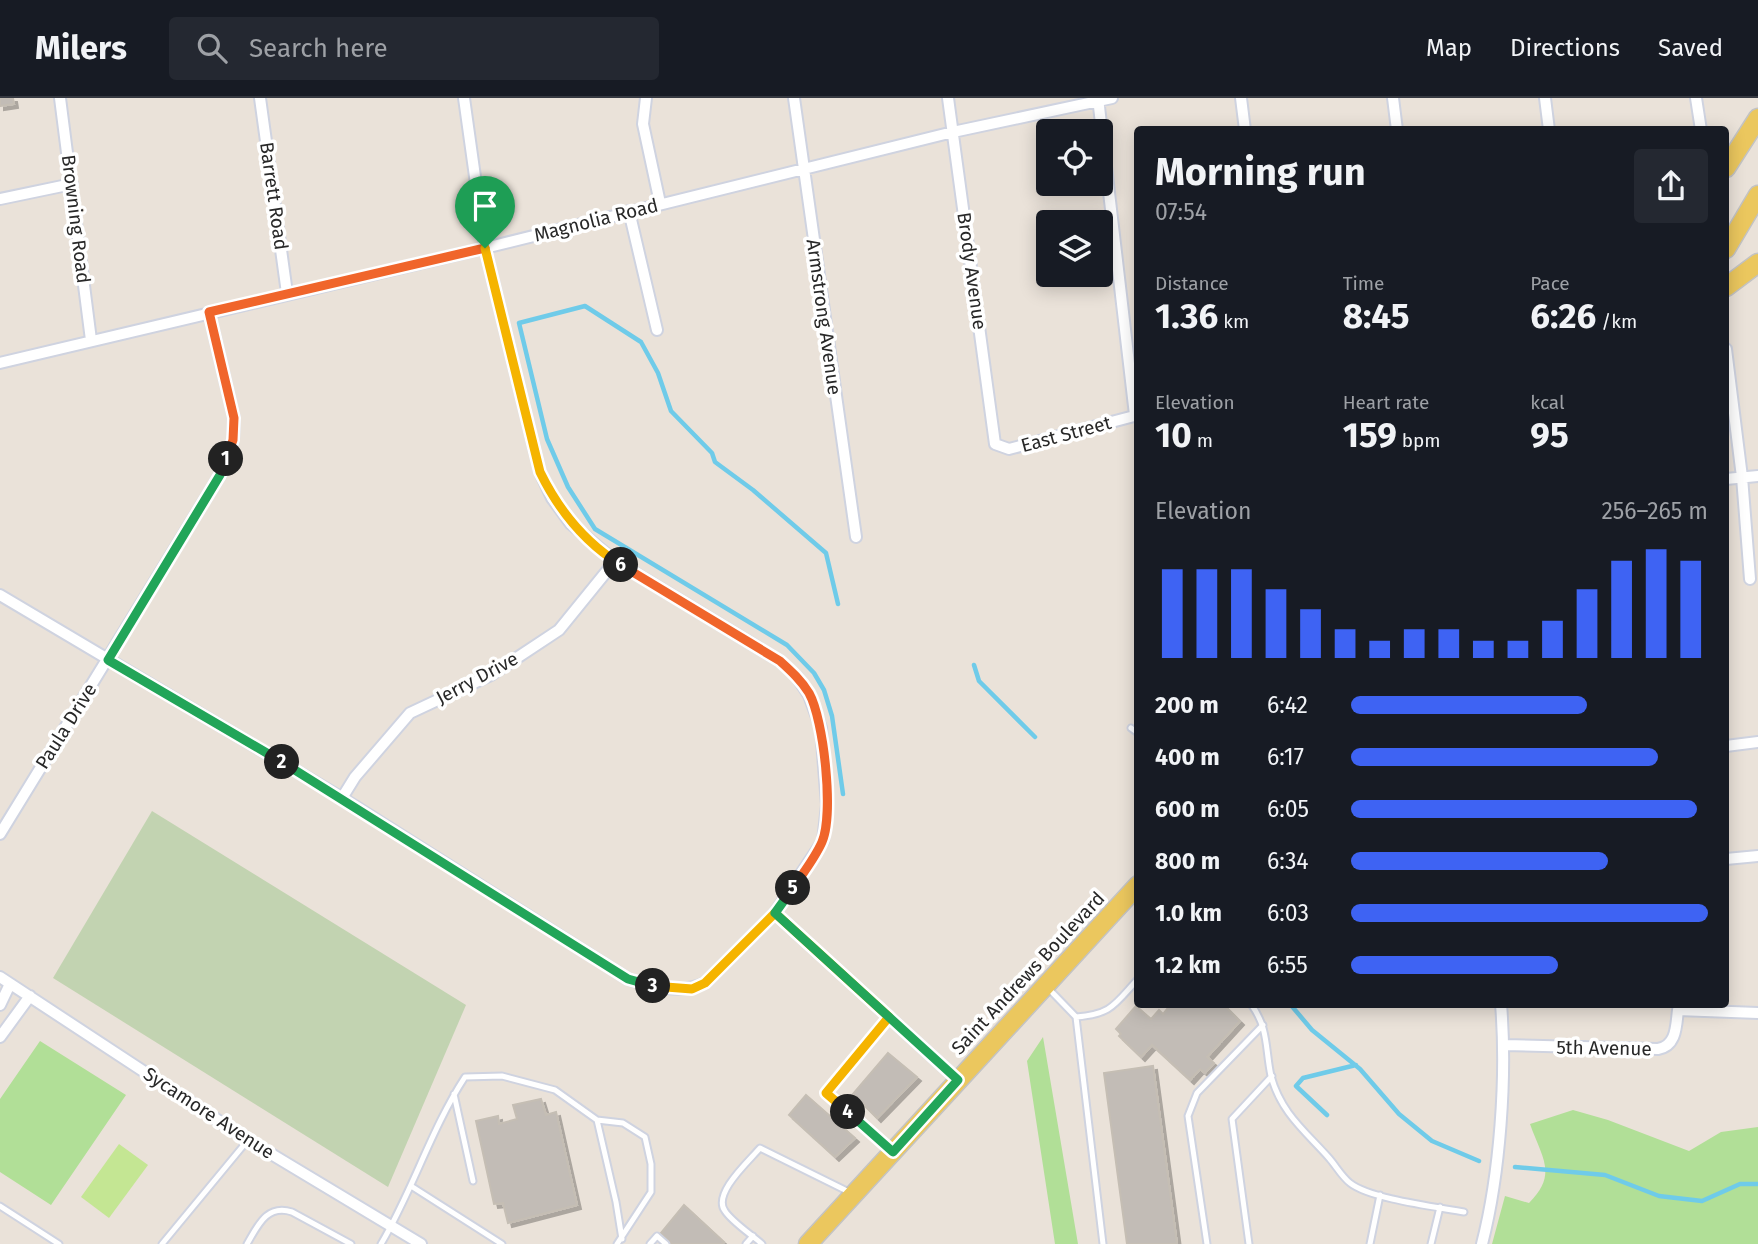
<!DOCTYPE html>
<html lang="en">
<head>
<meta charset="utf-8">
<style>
  :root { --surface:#171b24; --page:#242831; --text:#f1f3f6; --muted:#9ea1a6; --line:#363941; --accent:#3e63f3 }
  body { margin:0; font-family:"Fira Sans",sans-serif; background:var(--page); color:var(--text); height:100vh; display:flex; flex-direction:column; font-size:26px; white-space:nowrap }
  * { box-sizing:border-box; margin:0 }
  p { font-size:23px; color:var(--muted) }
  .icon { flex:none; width:38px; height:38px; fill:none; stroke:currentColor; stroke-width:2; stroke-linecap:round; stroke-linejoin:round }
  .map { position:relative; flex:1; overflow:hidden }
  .side { position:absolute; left:1134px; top:28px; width:595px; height:882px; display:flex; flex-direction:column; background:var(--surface); border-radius:7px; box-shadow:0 4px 18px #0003 }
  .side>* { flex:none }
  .buttons { position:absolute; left:1036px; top:21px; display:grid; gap:14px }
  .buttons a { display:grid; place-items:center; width:77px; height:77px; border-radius:7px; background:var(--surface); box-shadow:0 4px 18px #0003; font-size:35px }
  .pin { position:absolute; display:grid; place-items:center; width:60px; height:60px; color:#fff; margin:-72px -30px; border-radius:50% 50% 50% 0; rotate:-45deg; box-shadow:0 0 7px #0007 }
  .pin .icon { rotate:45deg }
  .km { position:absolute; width:35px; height:35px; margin:-18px; border-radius:50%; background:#222; color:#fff; font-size:19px; line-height:35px; text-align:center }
  .round { display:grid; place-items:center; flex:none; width:74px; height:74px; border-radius:7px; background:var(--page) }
  .headline { display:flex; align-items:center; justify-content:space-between; height:119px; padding:0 21px }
  h1 { font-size:38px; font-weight:700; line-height:52px }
  .metrics { display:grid; grid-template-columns:repeat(3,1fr); gap:10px; height:119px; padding:7px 21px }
  .metrics div { display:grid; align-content:center }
  .metrics b { font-size:35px; font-weight:700 }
  .metrics small { font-size:19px; font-weight:400 }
  .metrics p { font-size:19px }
  .chart { height:196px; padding:14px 21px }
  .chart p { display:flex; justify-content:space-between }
  .chart svg { width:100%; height:126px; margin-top:7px; stroke:var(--accent); stroke-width:6 }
  ul { padding:0 21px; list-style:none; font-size:23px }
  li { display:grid; grid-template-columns:112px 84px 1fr; align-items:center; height:52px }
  li i { height:18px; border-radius:9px; background:var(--accent) }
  header { display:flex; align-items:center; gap:42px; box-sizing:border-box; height:98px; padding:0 35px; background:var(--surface); border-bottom:2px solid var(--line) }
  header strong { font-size:33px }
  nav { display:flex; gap:38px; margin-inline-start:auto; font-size:24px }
  .search { width:490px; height:63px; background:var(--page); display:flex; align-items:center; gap:18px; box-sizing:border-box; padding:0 24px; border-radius:7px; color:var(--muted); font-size:26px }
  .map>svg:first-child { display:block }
  .green { fill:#b1df97 }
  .cemetery { fill:#c2d3b1 }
  .pitch { fill:#c4e693 }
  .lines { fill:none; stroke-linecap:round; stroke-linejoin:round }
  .stream { stroke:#6fcbe9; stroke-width:4.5 }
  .building { fill:#c2bcb6; stroke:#c5beb4; stroke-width:2; filter:url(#shadow) }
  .service-casing { stroke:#cfd3e0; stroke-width:9 }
  .minor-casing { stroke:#cfd3e0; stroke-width:14 }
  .primary-casing { stroke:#c3c3c3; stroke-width:21 }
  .service { stroke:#fff; stroke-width:5 }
  .minor { stroke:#fff; stroke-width:10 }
  .primary { stroke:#ebc75e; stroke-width:18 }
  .split-1-casing { stroke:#fff; stroke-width:14 }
  .split-2-casing { stroke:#fff; stroke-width:14 }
  .split-3-casing { stroke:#fff; stroke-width:14 }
  .split-4-casing { stroke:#fff; stroke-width:14 }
  .split-5-casing { stroke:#fff; stroke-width:14 }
  .split-6-casing { stroke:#fff; stroke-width:14 }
  .split-7-casing { stroke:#fff; stroke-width:14 }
  .split-1 { stroke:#f0652b; stroke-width:9 }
  .split-2 { stroke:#22a559; stroke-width:9 }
  .split-3 { stroke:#22a559; stroke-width:9 }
  .split-4 { stroke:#f5b400; stroke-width:9 }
  .split-5 { stroke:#22a559; stroke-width:9 }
  .split-6 { stroke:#f0652b; stroke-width:9 }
  .split-7 { stroke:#f5b400; stroke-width:9 }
  .labels { text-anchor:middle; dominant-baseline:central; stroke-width:7; stroke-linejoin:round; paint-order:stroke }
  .street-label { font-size:19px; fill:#282828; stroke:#fff }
</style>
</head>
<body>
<header>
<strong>Milers</strong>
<div class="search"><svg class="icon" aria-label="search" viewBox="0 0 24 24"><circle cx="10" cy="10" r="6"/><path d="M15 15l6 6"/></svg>Search here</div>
<nav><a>Map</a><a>Directions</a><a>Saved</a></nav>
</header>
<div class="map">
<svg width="1758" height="1146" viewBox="0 0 1758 1146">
  <defs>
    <filter id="shadow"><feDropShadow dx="4" dy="4" stdDeviation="0" flood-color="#0004"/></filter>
  </defs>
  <rect width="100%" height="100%" fill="#eae2d9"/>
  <path class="green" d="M1043,939L1078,1146H1055L1027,963Z
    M40,943L126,997L51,1107L0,1074V1001Z
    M1573,1012L1608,1022L1689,1053L1721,1034L1758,1029V1146H1492L1505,1098L1529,1105C1558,1076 1542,1060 1530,1026Z"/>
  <path class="cemetery" d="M152,713L466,907L388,1089L53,880Z"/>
  <path class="pitch" d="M119,1046L148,1067L109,1120L81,1099Z"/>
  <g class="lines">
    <path class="stream" d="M838,506L826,455L753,392L715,364L712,355L671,313L658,275L641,244L585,208L519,225L547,341L568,389L595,431L787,547L814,575L824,592L832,618L843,696
      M974,567L979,583L1035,639
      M1290,906L1312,932L1360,971L1399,1016L1432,1043L1479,1063
      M1327,1017L1296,988L1303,980L1356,967
      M1515,1069L1605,1077L1659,1098L1702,1103L1740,1086H1758"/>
  </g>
  <path class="building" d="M0,0H13L14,6L0,8Z
    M1171,906H1223L1240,923L1207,959L1214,965L1205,975L1200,971L1190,982L1152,947L1141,959L1119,938L1121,936L1116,931L1136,908L1151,921L1159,912L1163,916Z
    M888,955L917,979L877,1020L853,996Z
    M1153,968L1177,1146H1127L1104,975Z
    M806,997L855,1040L835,1059L789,1017Z
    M541,1001L546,1017L556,1014L577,1107L508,1125L503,1105L494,1106L476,1023L498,1018L499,1026L517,1021L513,1007Z
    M684,1107L724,1144L722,1146H672L661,1135Z"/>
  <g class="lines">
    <g class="service-casing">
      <path id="service" d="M1131,630L1138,635
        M1047,889L1076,919L1103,1146
        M1251,906C1269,931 1265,950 1271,978C1281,1015 1305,1033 1329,1060C1336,1068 1342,1079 1350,1085C1370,1101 1437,1109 1464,1114
        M889,919L826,994L891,1052
        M1076,919C1112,916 1114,907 1138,881
        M454,996L473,1083
        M597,1022L623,1025L645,1039L651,1066V1094L617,1146
        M411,1088L502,1146
        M0,1108L59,1146
        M162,1146L248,1042
        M247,1146C258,1127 267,1106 292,1114L351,1146
        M381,1146C413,1092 431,1031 465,979L502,978L555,992L597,1022L616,1104L622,1141
        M650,1146L657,1138L666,1146
        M746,1146L753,1138
        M762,1146C752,1137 732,1124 725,1113C712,1096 749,1063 760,1050L851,1095
        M1207,1146L1188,1018L1197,995L1263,927
        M1249,1146L1232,1021L1272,978
        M1370,1146L1380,1097
        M1431,1146L1440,1109"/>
    </g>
    <g class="minor-casing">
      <path id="minor" d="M60,0L91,242
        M260,0L287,195
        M646,0L643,26L660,105
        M794,0L856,439
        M948,0L995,346L1009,351L1138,317
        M1098,0L1135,317
        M1241,0L1245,32
        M1393,0L1397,32
        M1545,0L1549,32
        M1696,0L1701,32
        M0,101L72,86
        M629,113L657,232
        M1726,251L1742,379L1750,481
        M0,265L485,150L953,34L1112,0
        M1726,381L1758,378
        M0,497L342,700L628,881C653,889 681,896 705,885L775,815L823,743L827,707L821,630L809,597L797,579L780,563L615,463L571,426L552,400L540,374L485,150L464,0
        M1726,648L1758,644
        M342,700L355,679L410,615L491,577L559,532L615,463
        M0,736L220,377L233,342L234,320L209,214
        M1726,761L1758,758
        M775,815L958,982
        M0,879L248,1042L421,1146
        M0,907L10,886
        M0,939L30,898
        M1504,947L1658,951C1677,948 1676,927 1678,912L1758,915
        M1482,1146C1500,1076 1507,979 1501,906"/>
    </g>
    <g class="primary-casing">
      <path id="primary" d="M1726,70L1758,20
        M1726,151L1758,97
        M1726,189L1758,165
        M808,1146L1138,787"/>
    </g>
    <use href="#service" class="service"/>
    <use href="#minor" class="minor"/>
    <use href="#primary" class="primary"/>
  </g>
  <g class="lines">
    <g class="split-1-casing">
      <path id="split-1" d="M226,361L233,342L234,320L209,214L485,150"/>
    </g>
    <g class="split-2-casing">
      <path id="split-2" d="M226,361L220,377L108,562L282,664"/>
    </g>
    <g class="split-3-casing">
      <path id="split-3" d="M282,664L628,881L653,888"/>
    </g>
    <g class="split-4-casing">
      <path id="split-4" d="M653,888L692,891L705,885L775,815L889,919L826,995L848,1014"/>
    </g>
    <g class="split-5-casing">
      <path id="split-5" d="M793,790L775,815L958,982L893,1054L848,1014"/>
    </g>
    <g class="split-6-casing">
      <path id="split-6" d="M621,467L780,563C791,573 801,582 809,595C824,622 834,716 822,744C815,760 803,775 793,790"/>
    </g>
    <g class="split-7-casing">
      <path id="split-7" d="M485,150L540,374C559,413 584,444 621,467"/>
    </g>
    <use href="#split-1" class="split-1"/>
    <use href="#split-2" class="split-2"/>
    <use href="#split-3" class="split-3"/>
    <use href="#split-4" class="split-4"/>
    <use href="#split-5" class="split-5"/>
    <use href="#split-6" class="split-6"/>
    <use href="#split-7" class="split-7"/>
  </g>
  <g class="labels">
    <g class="street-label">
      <text transform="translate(274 98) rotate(82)">Barrett Road</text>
      <text transform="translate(76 121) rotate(83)">Browning Road</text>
      <text transform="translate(596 122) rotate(-14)">Magnolia Road</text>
      <text transform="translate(972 173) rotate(82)">Brody Avenue</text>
      <text transform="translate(824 219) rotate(82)">Armstrong Avenue</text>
      <text transform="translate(1066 336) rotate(-15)">East Street</text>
      <text transform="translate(477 580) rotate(-28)">Jerry Drive</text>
      <text transform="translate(66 628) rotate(-58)">Paula Drive</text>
      <text transform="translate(1028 875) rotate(-47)">Saint Andrews Boulevard</text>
      <text transform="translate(1604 950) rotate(1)">5th Avenue</text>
      <text transform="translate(209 1015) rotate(33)">Sycamore Avenue</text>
    </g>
  </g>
</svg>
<div class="buttons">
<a><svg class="icon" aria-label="locate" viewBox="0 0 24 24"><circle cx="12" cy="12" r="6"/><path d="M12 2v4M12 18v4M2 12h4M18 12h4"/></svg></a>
<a><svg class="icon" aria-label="layers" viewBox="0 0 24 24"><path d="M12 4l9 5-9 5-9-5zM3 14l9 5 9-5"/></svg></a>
</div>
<div class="pin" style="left:485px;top:150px;background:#1e9e55"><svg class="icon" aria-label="arrive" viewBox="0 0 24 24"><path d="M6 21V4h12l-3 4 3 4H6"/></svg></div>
<b class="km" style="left:226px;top:361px">1</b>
<b class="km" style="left:282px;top:664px">2</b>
<b class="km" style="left:653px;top:888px">3</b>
<b class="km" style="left:848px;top:1014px">4</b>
<b class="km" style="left:793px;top:790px">5</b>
<b class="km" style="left:621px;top:467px">6</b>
<section class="side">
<div class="headline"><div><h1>Morning run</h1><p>07:54</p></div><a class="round"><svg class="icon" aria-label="share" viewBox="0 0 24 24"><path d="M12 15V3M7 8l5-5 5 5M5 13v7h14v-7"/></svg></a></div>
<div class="metrics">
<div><p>Distance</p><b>1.36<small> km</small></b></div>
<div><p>Time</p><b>8:45</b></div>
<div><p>Pace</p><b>6:26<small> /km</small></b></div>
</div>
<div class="metrics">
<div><p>Elevation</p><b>10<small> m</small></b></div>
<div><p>Heart rate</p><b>159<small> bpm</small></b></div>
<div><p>kcal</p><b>95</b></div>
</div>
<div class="chart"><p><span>Elevation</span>256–265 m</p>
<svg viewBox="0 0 160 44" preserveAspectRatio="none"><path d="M5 44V13M15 44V13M25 44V13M35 44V20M45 44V27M55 44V34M65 44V38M75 44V34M85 44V34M95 44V38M105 44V38M115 44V31M125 44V20M135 44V10M145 44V6M155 44V10"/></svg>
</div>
<ul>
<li><b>200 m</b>6:42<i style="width:66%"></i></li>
<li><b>400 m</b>6:17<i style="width:86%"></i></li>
<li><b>600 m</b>6:05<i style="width:97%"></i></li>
<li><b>800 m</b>6:34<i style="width:72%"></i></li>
<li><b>1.0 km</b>6:03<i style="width:100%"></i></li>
<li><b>1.2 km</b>6:55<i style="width:58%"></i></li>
</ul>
</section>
</div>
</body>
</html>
